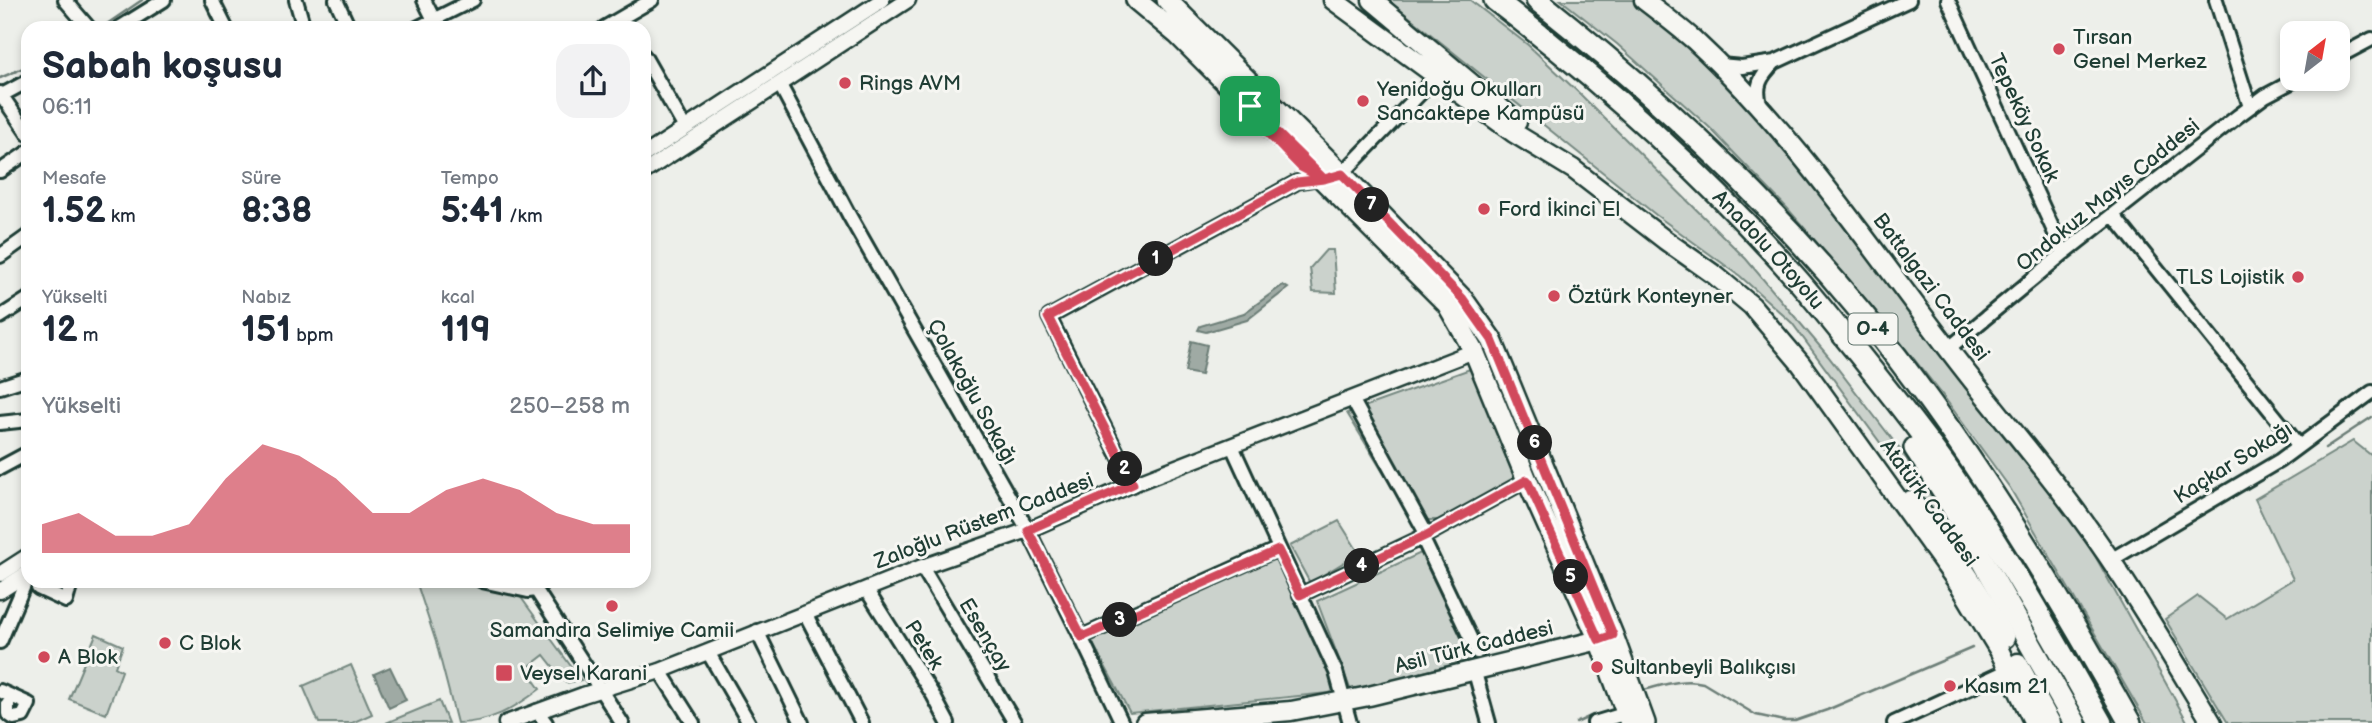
<!DOCTYPE html>
<html lang="tr">
<head>
<meta charset="utf-8">
<style>
  :root { --surface:#fff; --page:#f2f2f3; --text:#1f2937; --muted:#747a83; --accent:#d1495b }
  body { margin:0; font-family:"Balsamiq Sans",sans-serif; background:var(--page); color:var(--text); height:100vh; display:flex; flex-direction:column; font-size:26px; white-space:nowrap }
  * { box-sizing:border-box; margin:0 }
  p { font-size:23px; color:var(--muted) }
  .icon { flex:none; width:38px; height:38px; fill:none; stroke:currentColor; stroke-width:2; stroke-linecap:round; stroke-linejoin:round }
  .map { position:relative; flex:1; overflow:hidden }
  .details { position:absolute; left:21px; top:21px; width:630px; height:567px; display:flex; flex-direction:column; background:var(--surface); border-radius:21px; box-shadow:0 4px 10px #0003 }
  .details>* { flex:none }
  .needle { width:46px; rotate:31deg }
  .tools { position:absolute; left:2280px; top:21px; display:grid; gap:14px }
  .tools a { display:grid; place-items:center; width:70px; height:70px; border-radius:14px; background:var(--surface); box-shadow:0 4px 10px #0003; font-size:35px }
  .pin { position:absolute; display:grid; place-items:center; width:60px; height:60px; color:#fff; margin:-30px; border-radius:14px; box-shadow:0 4px 10px #0006 }
  .km { position:absolute; width:35px; height:35px; margin:-18px; border-radius:50%; background:#222; color:#fff; font-size:19px; line-height:35px; text-align:center }
  .round { display:grid; place-items:center; flex:none; width:74px; height:74px; border-radius:21px; background:var(--page) }
  .summary { display:flex; align-items:center; justify-content:space-between; height:119px; padding:0 21px }
  h1 { font-size:38px; font-weight:700; line-height:52px }
  .metrics { display:grid; grid-template-columns:repeat(3,1fr); gap:10px; height:119px; padding:7px 21px }
  .metrics div { display:grid; align-content:center }
  .metrics b { font-size:35px; font-weight:700 }
  .metrics small { font-size:19px; font-weight:400 }
  .metrics p { font-size:19px }
  .chart { height:196px; padding:14px 21px }
  .chart p { display:flex; justify-content:space-between }
  .chart svg { width:100%; height:126px; margin-top:7px; fill:var(--accent); opacity:.7 }
  .map>svg:first-child { display:block }
  .green { fill:#cbd2cc; stroke:#758880; stroke-width:2 }
  .water { fill:#9faaa4; stroke:#6c7e77; stroke-width:2 }
  .lines { fill:none; stroke-linecap:round; stroke-linejoin:round }
  .stream { stroke:#6c7e77; stroke-width:2.5 }
  .minor-casing { stroke:#1f3d34; stroke-width:18 }
  .tertiary-casing { stroke:#1f3d34; stroke-width:19 }
  .secondary-casing { stroke:#1f3d34; stroke-width:23 }
  .primary-casing { stroke:#1f3d34; stroke-width:24 }
  .motorway-casing { stroke:#1f3d34; stroke-width:26 }
  .minor { stroke:#f6f6f2; stroke-width:12 }
  .tertiary { stroke:#f6f6f2; stroke-width:14 }
  .secondary { stroke:#f6f6f2; stroke-width:18 }
  .primary { stroke:#f6f6f2; stroke-width:19 }
  .motorway { stroke:#f6f6f2; stroke-width:21 }
  .route-casing { stroke:#fff; stroke-width:14 }
  .route { stroke:#d1495b; stroke-width:9 }
  .poi-dot { fill:#d1495b; stroke:#f6f6f2; stroke-width:2.5 }
  .labels { text-anchor:middle; dominant-baseline:central; stroke-width:6; stroke-linejoin:round; paint-order:stroke }
  .shield { fill:#f6f6f2; stroke:#60746d; stroke-width:2 }
  .shield-label { font-size:19px; font-weight:bold; fill:#1f3d34 }
  .poi-label { font-size:21px; fill:#1f3d34; stroke:#f6f6f2; text-anchor:start }
  .street-label { font-size:21px; fill:#1f3d34; stroke:#f6f6f2 }
</style>
</head>
<body>
<div class="map">
<svg width="2372" height="723" viewBox="0 0 2372 723">
  <rect width="100%" height="100%" fill="#edefea"/>
  <filter id="ink" filterUnits="userSpaceOnUse"><feTurbulence type="fractalNoise" baseFrequency=".0143" numOctaves="2"/><feDisplacementMap in="SourceGraphic" scale="14" xChannelSelector="R" yChannelSelector="G"/><feConvolveMatrix kernelMatrix="1 2 1 2 8 2 1 2 1" color-interpolation-filters="sRGB"/></filter>
  <g filter="url(#ink)">
    <path class="green" d="M1388,0H1470L1528,45L1580,94L1746,259L1828,356L1902,452L1983,575L2065,723H2057L2009,629L1979,577L1792,323L1740,276L1656,215Z
      M1561,0H1633L1708,62L1776,138L1848,224L1897,298L2042,476L2084,536L2188,723H2147L2010,488L1941,393L1874,309L1788,209L1710,128L1617,44Z
      M1326,250H1333L1336,293L1313,292L1310,268Z
      M1470,369L1519,479L1444,520H1412L1347,413Z
      M2353,441L2372,456V723H2228L2165,619L2198,596L2227,619L2293,579L2255,499Z
      M1339,521L1359,553L1310,583L1290,546Z
      M1425,551L1473,659L1351,691L1317,601Z
      M1276,557L1338,692L1130,713L1090,638Z
      M416,581H509L581,680L566,683L544,655L526,669L540,689C515,708 490,723 457,723L436,642Z
      M96,634L123,646L115,667L122,671L106,714L69,699Z
      M351,665L372,714L352,723H319L303,686Z
      M439,701L448,723H386Z"/>
    <path class="water" d="M1283,285L1288,288L1247,320L1206,332L1198,330L1200,326L1244,313Z
      M1191,341L1207,345L1201,375L1185,372Z
      M390,667L406,700L389,708L374,674Z"/>
    <g class="lines">
      <path class="stream" d="M101,28L142,0
        M0,78L28,66
        M2325,448L2372,417
        M1643,690C1664,685 1682,678 1703,683L1756,715L1784,721H1795L1827,710L1972,648
        M1576,723L1593,715"/>
      <g class="minor-casing">
        <path id="minor" d="M65,0L89,28
          M212,0L226,28
          M296,0L304,28
          M336,0L349,28
          M424,0L438,28
          M1948,0L2064,253
          M2216,0L2250,107
          M119,28L164,0
          M417,28L473,0
          M604,28L652,0
          M644,56L685,128
          M2338,57L2372,39
          M1720,65L1742,67L1775,62L1909,0
          M780,85L849,215L1028,530L1081,637L1122,723
          M0,93L28,134
          M2,95L28,81
          M1761,107C1754,86 1760,77 1775,62
          M0,171L28,152
          M2113,215L2299,446
          M0,256L28,236
          M0,317L28,299
          M1948,349L2064,253L2238,116L2265,96L2297,79
          M0,387L28,378
          M1352,399L1427,535L1527,480
          M0,423L28,420
          M1232,446L1336,672L1350,723
          M0,468L28,453
          M1133,484L1049,317L1297,182L1342,174L1436,77
          M1422,537L1477,652
          M2109,561L2279,461L2372,392
          M922,567L1015,723
          M482,581L528,591
          M520,581L528,591L536,590L622,723
          M38,588L66,601L70,587L65,582L59,581
          M866,589L933,695L948,723
          M1300,595L1427,535
          M805,613L862,723
          M757,631L802,723
          M1081,637L1278,549
          M0,642L28,576
          M708,652L749,723
          M1474,669L1489,723
          M660,671L693,723
          M0,691L29,704L23,716L14,718L8,714V704
          M537,711L546,723
          M1594,723L1627,713
          M1894,723L2009,670"/>
      </g>
      <g class="tertiary-casing">
        <path id="tertiary" d="M644,155L882,0
          M644,172L908,0
          M0,574L28,556
          M0,591L28,573
          M506,723L583,695L660,671L922,567L1028,530L1133,484L1474,351"/>
      </g>
      <g class="secondary-casing">
        <path id="secondary" d="M1333,0L1514,133L1573,169L1665,240L1716,276L1752,306L1801,364L1961,587L1999,650L2034,723
          M1372,0L1517,122
          M1644,0C1661,13 1678,26 1694,40C1789,128 1862,235 1940,338C1985,399 2036,456 2081,518C2129,583 2170,654 2212,723
          M1911,500C1948,542 1979,589 2005,638
          M2018,663L2051,723
          M1145,723L1291,711L1369,696L1599,640"/>
      </g>
      <g class="primary-casing">
        <path id="primary" d="M1136,0L1178,35L1447,304L1474,351L1527,480L1599,640L1630,723
          M1167,0L1342,174L1463,299L1492,340L1613,635L1645,723"/>
      </g>
      <g class="motorway-casing">
        <g id="motorway">
          <path id="s1" d="M1495,0C1604,83 1707,177 1797,279C1818,303 1838,329 1858,353C1893,397 1929,441 1960,487C2011,563 2056,643 2101,723"/>
          <path d="M1537,0C1653,92 1767,198 1861,312C1965,439 2050,580 2130,723"/>
          <path d="M1915,448L1944,492L2075,723"/>
        </g>
      </g>
      <use href="#minor" class="minor"/>
      <use href="#tertiary" class="tertiary"/>
      <use href="#secondary" class="secondary"/>
      <use href="#primary" class="primary"/>
      <use href="#motorway" class="motorway"/>
    </g>
  </g>
  <g class="lines" filter="url(#ink)">
    <g class="route-casing">
      <path id="route" d="M1250,106L1324,179L1297,182L1048,317L1133,484L1028,530L1082,637L1278,550L1300,595L1427,535L1527,480L1599,640L1613,635L1492,340L1463,299L1342,174L1324,179L1301,167L1253,118L1250,106"/>
    </g>
    <use href="#route" class="route"/>
  </g>
  <g class="poi-dot">
    <circle cx="2059" cy="49" r="7"/>
    <circle cx="845" cy="83" r="7"/>
    <circle cx="1363" cy="101" r="7"/>
    <circle cx="1484" cy="209" r="7"/>
    <circle cx="2298" cy="277" r="7"/>
    <circle cx="1554" cy="296" r="7"/>
    <circle cx="612" cy="606" r="7"/>
    <circle cx="165" cy="643" r="7"/>
    <circle cx="44" cy="657" r="7"/>
    <circle cx="1597" cy="667" r="7"/>
    <rect x="495" y="664" width="18" height="18" rx="3.5"/>
    <circle cx="1950" cy="686" r="7"/>
  </g>
  <g class="labels">
    <rect class="shield" x="1848.5" y="313.5" width="49" height="31" rx="5"/>
    <g class="shield-label">
      <text x="1873" y="329">O-4</text>
    </g>
    <g class="poi-label">
      <text x="2073" y="37">Tırsan<tspan x="2073" dy="24">Genel Merkez</tspan></text>
      <text x="859" y="83">Rings AVM</text>
      <text x="1377" y="89">Yenidoğu Okulları<tspan x="1377" dy="24">Sancaktepe Kampüsü</tspan></text>
      <text x="1498" y="209">Ford İkinci El</text>
      <text x="2284" y="277" text-anchor="end">TLS Lojistik</text>
      <text x="1568" y="296">Öztürk Konteyner</text>
      <text x="612" y="630" text-anchor="middle">Samandıra Selimiye Camii</text>
      <text x="179" y="643">C Blok</text>
      <text x="58" y="657">A Blok</text>
      <text x="1611" y="667">Sultanbeyli Balıkçısı</text>
      <text x="520" y="673">Veysel Karani</text>
      <text x="1964" y="686">Kasım 21</text>
    </g>
    <g class="street-label">
      <text transform="translate(2024 118) rotate(65)">Tepeköy Sokak</text>
      <text transform="translate(2108 195) rotate(-39)">Ondokuz Mayıs Caddesi</text>
      <text stroke="none"><textPath href="#s1" startOffset="371">Anadolu Otoyolu</textPath></text>
      <text transform="translate(1931 287) rotate(53)">Battalgazi Caddesi</text>
      <text transform="translate(972 392) rotate(61)">Çolakoğlu Sokağı</text>
      <text transform="translate(2233 463) rotate(-32)">Kaçkar Sokağı</text>
      <text transform="translate(1929 503) rotate(54)">Atatürk Caddesi</text>
      <text transform="translate(984 521) rotate(-21)">Zaloğlu Rüstem Caddesi</text>
      <text transform="translate(985 635) rotate(59)">Esençay</text>
      <text transform="translate(924 645) rotate(58)">Petek</text>
      <text transform="translate(1474 647) rotate(-14)">Asil Türk Caddesi</text>
    </g>
  </g>
</svg>
<div class="tools">
<a><svg class="needle" viewBox="-14 -14 28 28"><path d="M0-13l5 13h-10z" fill="#e53935"/><path d="M0 13l5-13h-10z" fill="#747a83"/></svg></a>
</div>
<div class="pin" style="left:1250px;top:106px;background:#1e9e55"><svg class="icon" aria-label="arrive" viewBox="0 0 24 24"><path d="M6 21V4h12l-3 4 3 4H6"/></svg></div>
<b class="km" style="left:1156px;top:259px">1</b>
<b class="km" style="left:1125px;top:469px">2</b>
<b class="km" style="left:1120px;top:620px">3</b>
<b class="km" style="left:1362px;top:566px">4</b>
<b class="km" style="left:1571px;top:577px">5</b>
<b class="km" style="left:1535px;top:443px">6</b>
<b class="km" style="left:1372px;top:205px">7</b>
<section class="details">
<div class="summary"><div><h1>Sabah koşusu</h1><p>06:11</p></div><a class="round"><svg class="icon" aria-label="share" viewBox="0 0 24 24"><path d="M12 15V3M7 8l5-5 5 5M5 13v7h14v-7"/></svg></a></div>
<div class="metrics">
<div><p>Mesafe</p><b>1.52<small> km</small></b></div>
<div><p>Süre</p><b>8:38</b></div>
<div><p>Tempo</p><b>5:41<small> /km</small></b></div>
</div>
<div class="metrics">
<div><p>Yükselti</p><b>12<small> m</small></b></div>
<div><p>Nabız</p><b>151<small> bpm</small></b></div>
<div><p>kcal</p><b>119</b></div>
</div>
<div class="chart"><p><span>Yükselti</span>250–258 m</p>
<svg viewBox="0 0 160 44" preserveAspectRatio="none"><path d="M0 44V34L10 30L20 38L30 38L40 34L50 18L60 6L70 10L80 18L90 30L100 30L110 22L120 18L130 22L140 30L150 34L160 34V44z"/></svg>
</div>
</section>
</div>
</body>
</html>
